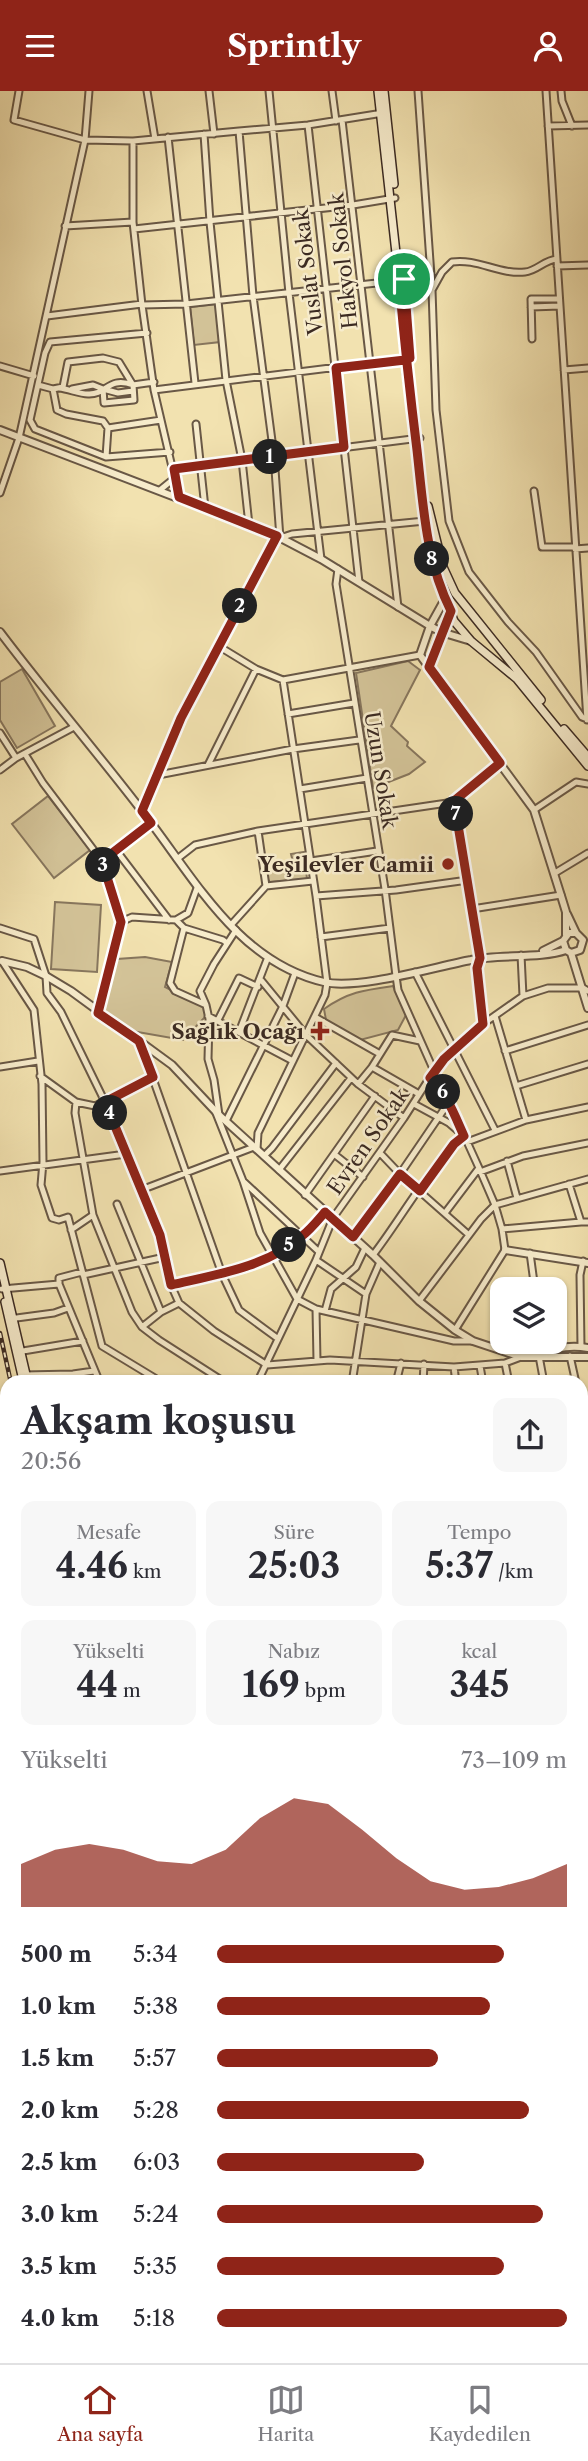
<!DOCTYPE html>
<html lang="tr">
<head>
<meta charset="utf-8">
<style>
  :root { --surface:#fff; --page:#f7f7f7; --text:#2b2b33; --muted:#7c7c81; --line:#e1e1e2; --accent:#8f2418 }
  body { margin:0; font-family:"Libre Caslon Text",serif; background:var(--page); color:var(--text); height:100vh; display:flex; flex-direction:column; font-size:26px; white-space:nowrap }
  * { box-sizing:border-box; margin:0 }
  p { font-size:23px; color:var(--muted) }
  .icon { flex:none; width:38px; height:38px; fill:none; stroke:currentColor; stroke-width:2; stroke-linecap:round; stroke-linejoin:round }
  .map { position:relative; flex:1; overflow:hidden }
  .details { position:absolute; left:0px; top:1284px; width:588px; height:989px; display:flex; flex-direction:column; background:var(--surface); border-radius:21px 21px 0 0; box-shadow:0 2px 5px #0004 }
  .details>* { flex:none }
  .fabs { position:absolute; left:490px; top:1186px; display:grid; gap:14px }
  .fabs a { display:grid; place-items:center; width:77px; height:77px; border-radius:14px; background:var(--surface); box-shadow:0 2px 5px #0004; font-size:35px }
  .pin { position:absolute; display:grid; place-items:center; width:60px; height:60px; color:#fff; margin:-30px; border:4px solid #fff; border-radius:50%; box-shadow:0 2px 7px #0007 }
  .km { position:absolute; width:35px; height:35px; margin:-18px; border-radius:50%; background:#222; color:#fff; font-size:19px; line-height:35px; text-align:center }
  .round { display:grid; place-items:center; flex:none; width:74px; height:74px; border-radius:14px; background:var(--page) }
  .overview { display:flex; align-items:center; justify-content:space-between; height:119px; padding:0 21px }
  h1 { font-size:38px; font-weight:700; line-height:52px }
  .figures { display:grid; grid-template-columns:repeat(3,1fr); gap:10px; height:119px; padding:7px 21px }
  .figures div { display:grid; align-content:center; border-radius:14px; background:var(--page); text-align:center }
  .figures b { font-size:35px; font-weight:700 }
  .figures small { font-size:19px; font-weight:400 }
  .figures p { font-size:19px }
  .chart { height:196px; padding:14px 21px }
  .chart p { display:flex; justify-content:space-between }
  .chart svg { width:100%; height:126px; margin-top:7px; fill:var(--accent); opacity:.7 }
  ul { padding:0 21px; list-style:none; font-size:23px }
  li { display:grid; grid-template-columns:112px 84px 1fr; align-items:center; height:52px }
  li i { height:18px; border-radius:9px; background:var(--accent) }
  header { display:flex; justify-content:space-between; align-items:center; height:91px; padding:0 21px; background:var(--accent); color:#fff; font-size:32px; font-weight:700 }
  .tab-bar { display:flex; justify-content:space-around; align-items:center; height:98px; border-top:2px solid var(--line); background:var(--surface); font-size:19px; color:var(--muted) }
  .tab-bar a { display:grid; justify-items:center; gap:4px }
  .tab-bar .on { color:var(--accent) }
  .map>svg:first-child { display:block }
  .green { fill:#d3c398; stroke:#87765d; stroke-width:2 }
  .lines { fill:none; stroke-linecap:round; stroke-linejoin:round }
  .minor-casing { stroke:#695846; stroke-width:9 }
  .tertiary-casing { stroke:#695846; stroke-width:10 }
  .secondary-casing { stroke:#3b2a22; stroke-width:10 }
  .trunk-casing { stroke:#3b2a22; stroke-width:12 }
  .minor { stroke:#f7eccc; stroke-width:5 }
  .tertiary { stroke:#f7eccc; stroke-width:6 }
  .secondary { stroke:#f7eccc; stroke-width:7 }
  .trunk { stroke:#f2e2b0; stroke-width:9 }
  .rail-casing { stroke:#3b2a22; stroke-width:4.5 }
  .rail { stroke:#f7eccc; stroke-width:2; stroke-dasharray:5; stroke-linecap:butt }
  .route-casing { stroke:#fff; stroke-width:14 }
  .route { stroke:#8f2418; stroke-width:9 }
  .poi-dot { fill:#8f2418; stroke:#f7eccc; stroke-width:2.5 }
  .labels { text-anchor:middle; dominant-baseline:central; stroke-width:5; stroke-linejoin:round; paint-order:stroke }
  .street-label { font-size:21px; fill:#3b2a22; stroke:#f7eccc }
  .poi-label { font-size:21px; font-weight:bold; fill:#3b2a22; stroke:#f7eccc; text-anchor:end }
</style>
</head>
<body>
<header><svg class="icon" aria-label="menu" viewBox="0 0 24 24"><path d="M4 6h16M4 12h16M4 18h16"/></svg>Sprintly<svg class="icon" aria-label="person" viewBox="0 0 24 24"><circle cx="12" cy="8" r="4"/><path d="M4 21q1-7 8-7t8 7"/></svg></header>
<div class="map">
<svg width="588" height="2272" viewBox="0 0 588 2272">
  <rect width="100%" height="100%" fill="#f2e2b0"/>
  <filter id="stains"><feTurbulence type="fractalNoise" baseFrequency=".00286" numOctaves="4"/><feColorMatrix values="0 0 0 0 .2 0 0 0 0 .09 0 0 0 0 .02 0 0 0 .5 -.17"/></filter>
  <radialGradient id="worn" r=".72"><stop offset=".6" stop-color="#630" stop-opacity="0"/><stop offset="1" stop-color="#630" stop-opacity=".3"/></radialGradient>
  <path class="green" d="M216,213L220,251L194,254L190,216Z
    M408,570L420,579L391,635L408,651L407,655L425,671L409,683L373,697L356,582Z
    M22,578L55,635L17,657L0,629V591Z
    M48,705L90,759L54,787L12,733Z
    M304,761L307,788L270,791L268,789L266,774L293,771L291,763Z
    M55,811L101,814L97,881L51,878Z
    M145,866L172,871L165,896L204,916L206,925L183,949L132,940L102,921L117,868Z
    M393,895L406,924L398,939L360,949L326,929L324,918C348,901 364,899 393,895Z
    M7,1920V2028L0,2030V1922Z"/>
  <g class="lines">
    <g class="minor-casing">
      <path id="minor" d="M19,0L14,29L85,49L89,0
        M147,0L155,48
        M209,0L214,43
        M269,0L289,202L321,468
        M332,0L336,30
        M418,0L432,199L436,319L449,430L469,481L508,531L536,561L582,626L587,628
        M546,0L587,629
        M561,0L562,10L572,35
        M383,22L308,34L239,40L253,205L274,365L280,447L292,443L425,430
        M342,29L398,516
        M308,34L359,491
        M548,35L588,34
        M204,43L210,131L226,289L242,369L249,434
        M168,46L195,292
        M133,50V131L142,214L154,299L179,406
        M65,135L133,131
        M134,138L353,114L395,107
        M557,175L588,174
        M432,199L442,181L452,171C477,167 500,184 525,181C537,180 544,169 557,168
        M142,214L186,213L404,189
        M531,216L560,215
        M47,225L142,213
        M147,242L50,251L45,262L30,329L35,338L106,366L170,361
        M532,248L531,208H559
        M0,275L34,285
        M564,279L588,277
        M38,294L53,298L63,296L68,271L103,267L119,271L133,294L154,291
        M59,297C69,298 79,303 88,303C107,304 108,285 133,294L134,309L104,312L103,298L118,302L133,300
        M53,298L57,319L66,323L103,330L108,337L161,329
        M72,298L93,294L103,298
        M154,299L410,267
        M196,333L205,417
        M106,366L108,337
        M174,378L420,347
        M160,399L176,386
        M534,400L542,456H575
        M0,402L19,347L85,49L133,50L239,40
        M575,458L588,457
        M338,478L336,493L385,798L396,885L398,899L434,980
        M220,556L256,578L283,589L420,564
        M288,623L354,612
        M0,642L16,667
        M25,663L43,692L102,770L121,831
        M208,674L256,578
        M0,679L16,667L74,636
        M158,684L293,658L359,649
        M300,698L367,687
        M534,719L576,691L588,693
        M142,720L181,627L277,445
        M258,740L266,795
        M116,759L169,829
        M177,768L195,754L258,740L454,711
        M102,770L151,732
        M311,770L377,760
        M555,782L588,762
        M316,805L396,799L468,789
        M472,818L561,804
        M176,829L188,822L197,797
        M231,834L266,795L313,790
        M0,837L34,848L46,885L47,902L61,921L105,1011L160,1144L171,1194L179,1212L214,1240L267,1274L330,1269L454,1276L505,1272L521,1266L519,1251
        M184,837L170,892L175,900L206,914L209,928L208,968L214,989L219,1024
        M321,846L390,837
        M521,864L523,905
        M2,870L34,919L42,993L43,1071L41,1094L52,1127L59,1129L68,1126L102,1255L163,1292
        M415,881L495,1039
        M261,889L306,944L358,993L404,1027
        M206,914L200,900L214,873L236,839
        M98,922L121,831L132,826L176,829L184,837L223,849L227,852
        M208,925L293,970
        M495,925L526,1029
        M315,926L380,963
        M218,929L239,887L258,896
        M483,933L477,877L480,867L454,711L500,672
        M239,941L268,866
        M140,951L222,1183L239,1219L277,1247
        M505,960L588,934
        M0,976L38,970
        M372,976L419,1003
        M40,985L76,1011L95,1015L153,986
        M430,987L441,998L449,1011L479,1077L495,1114L502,1138L505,1159L455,1239
        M358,993L372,976L392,944L420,950
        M516,995L588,973
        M76,1011L75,1022L93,1124L132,1221L142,1236L159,1249L226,1292
        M216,1022L243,1090L260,1142L297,1208L316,1218L454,1250H473
        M226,1030L283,915L295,882
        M467,1051L526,1029L588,1016
        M257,1058L258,1042L325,904L327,892L316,805L283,589
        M380,1062L400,1083L469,1144L481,1128L495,1114L588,1088
        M334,1063L363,1086
        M264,1065L272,1057L336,972
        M507,1070L517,1107
        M279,1079L351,987
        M0,1080L126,1063
        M480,1081L523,1065L588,1052
        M243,1090L318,1160
        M569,1093L581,1131H588
        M141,1099L254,1056
        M305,1104L375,1005
        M117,1113L161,1221
        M445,1122L479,1077
        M502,1138L581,1131
        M71,1139L93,1124
        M353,1146L400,1083L449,1011
        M530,1162L535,1199
        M373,1164C401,1128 430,1074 464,1045L449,1032L414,1013
        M316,1169L366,1203
        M83,1184L165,1166
        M59,1193V1187L82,1181
        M171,1194C214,1184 268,1176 302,1145C310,1138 318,1129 325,1121
        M2,1198L59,1193L100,1292
        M419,1210L469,1144
        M316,1218L317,1270
        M325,1220L331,1198L356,1176L365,1157
        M9,1228L54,1222L68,1217
        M142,1236L161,1221L179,1212
        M544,1251L548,1260
        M581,1256L580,1184L583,1170
        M17,1261L83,1250
        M539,1265L544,1292
        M570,1265L576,1292
        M505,1272L509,1292
        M480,1275L483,1292
        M454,1276L456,1292
        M24,1284L73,1283L94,1280
        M257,1292L316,1169L333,1127L404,1027L434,980L483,933L523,905L548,897H583L588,900
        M352,1292L366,1203L380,1171
        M396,1292L401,1272
        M423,1292L424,1273
        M0,1318L4,1322L7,1333
        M581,1320L588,1361
        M0,1471L7,1470
        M581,1619L588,1637
        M0,1643L7,1649
        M0,1666L7,1662
        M0,1702L7,1690
        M581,1772L588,1770
        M581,1813L587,1830
        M581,1854L588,1852
        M581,1995H588
        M581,2004L588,2000
        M581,2015L588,2061
        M581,2089L588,2087
        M581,2133L588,2131
        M0,2138L7,2136
        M581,2175L588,2173
        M0,2245L7,2242
        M321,2266L328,2272
        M446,2266L452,2272
        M41,2272L50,2266
        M131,2272L136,2266
        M180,2272L184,2266
        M222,2272L228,2266
        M256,2272L261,2266
        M306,2272L311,2266
        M391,2272L396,2266
        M479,2272L483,2266"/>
    </g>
    <g class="tertiary-casing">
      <path id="tertiary" d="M0,339L277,445L321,468L430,535L441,541L471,550
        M445,508L430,535L420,564L534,719L562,808L566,821V844
        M0,541C46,602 96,660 142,720C193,785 237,871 324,891C359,899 434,876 471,869C499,863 541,868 566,859
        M429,576L451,520
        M567,823L576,842L583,849L580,859L571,862L566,859L563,850L569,842H576
        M543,860L563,850
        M571,862L588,917
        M2,870L27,876L46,885L71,900L172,974L219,1024L373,1164L419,1210L455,1239L473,1250L521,1266H588
        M505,1159L588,1172
        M541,1264C556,1256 571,1254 588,1257
        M581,1392L588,1389
        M581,1897L588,1895
        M581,1916L588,1914
        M0,2074L7,2072
        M0,2097L7,2095
        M581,2217L588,2223
        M82,2266L85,2272
        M242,2266L244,2272"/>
    </g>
    <g class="secondary-casing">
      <path id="secondary" d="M378,0L399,189L405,269L425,430L439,491L454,530L471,550L517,588L588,675
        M384,0L394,93
        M404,196L409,257
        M428,415L443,476L455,502L541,609
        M564,638L588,666
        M0,1172L28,1292
        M5,1211L22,1285
        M581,1596L588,1595
        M0,1755L7,1752
        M0,1760L7,1758"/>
    </g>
    <g class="trunk-casing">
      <path id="trunk" d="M581,1903L588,1900
        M0,2081L7,2079
        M0,2090L7,2088"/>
    </g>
    <use href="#minor" class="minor"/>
    <use href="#tertiary" class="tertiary"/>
    <use href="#secondary" class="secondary"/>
    <use href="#trunk" class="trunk"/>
    <g class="rail-casing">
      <path id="rail" d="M0,1242L11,1292
        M581,1522L588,1520
        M0,1719L7,1712
        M0,1742L7,1739"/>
    </g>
    <use href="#rail" class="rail"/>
  </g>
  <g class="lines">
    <g class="route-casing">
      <path id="route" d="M404,188L410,267L405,269L336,277L344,356L174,378L179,406L277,445L181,627L142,720L151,732L102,770L121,831L98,922L139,950L153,986L105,1011L160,1144L171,1194C214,1184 268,1176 302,1145C311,1138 318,1129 325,1121L353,1146L400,1083L420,1100L454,1053L464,1045C454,1023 447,1003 430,987L444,968L483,933L477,877L480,867L454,710L500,672L429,576L451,520C426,471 423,413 417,359C410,303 404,246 399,189L404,188"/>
    </g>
    <use href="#route" class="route"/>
  </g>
  <g class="poi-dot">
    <circle cx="448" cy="773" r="7"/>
    <path d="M316.5 929.5h7v7h7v7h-7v7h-7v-7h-7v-7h7z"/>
  </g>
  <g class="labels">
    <g class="street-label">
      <text transform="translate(343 170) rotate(-96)">Hakyol Sokak</text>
      <text transform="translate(308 181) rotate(-97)">Vuslat Sokak</text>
      <text transform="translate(381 679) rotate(81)">Uzun Sokak</text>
      <text transform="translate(368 1050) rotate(-55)">Evren Sokak</text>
    </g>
    <g class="poi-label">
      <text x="434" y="773">Yeşilevler Camii</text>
      <text x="304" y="940">Sağlık Ocağı</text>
    </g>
  </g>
  <rect width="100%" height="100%" filter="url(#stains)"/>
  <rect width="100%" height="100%" fill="url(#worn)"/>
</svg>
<div class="fabs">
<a><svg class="icon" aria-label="layers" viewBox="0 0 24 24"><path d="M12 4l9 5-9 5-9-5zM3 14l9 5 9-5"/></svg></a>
</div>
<div class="pin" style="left:404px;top:188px;background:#1e9e55"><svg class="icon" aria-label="arrive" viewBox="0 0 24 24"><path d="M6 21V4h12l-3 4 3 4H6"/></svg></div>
<b class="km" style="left:270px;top:366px">1</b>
<b class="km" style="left:240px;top:515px">2</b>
<b class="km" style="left:103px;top:774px">3</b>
<b class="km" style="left:110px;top:1022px">4</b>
<b class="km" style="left:289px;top:1154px">5</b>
<b class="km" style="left:443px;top:1001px">6</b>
<b class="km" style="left:456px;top:723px">7</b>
<b class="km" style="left:432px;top:468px">8</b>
<section class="details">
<div class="overview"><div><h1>Akşam koşusu</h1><p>20:56</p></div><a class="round"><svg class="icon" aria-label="share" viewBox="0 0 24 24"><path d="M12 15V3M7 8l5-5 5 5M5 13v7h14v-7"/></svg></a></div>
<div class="figures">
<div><p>Mesafe</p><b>4.46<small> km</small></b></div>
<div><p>Süre</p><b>25:03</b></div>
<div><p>Tempo</p><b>5:37<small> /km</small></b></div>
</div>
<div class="figures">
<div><p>Yükselti</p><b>44<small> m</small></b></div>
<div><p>Nabız</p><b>169<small> bpm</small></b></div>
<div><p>kcal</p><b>345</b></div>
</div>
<div class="chart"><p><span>Yükselti</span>73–109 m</p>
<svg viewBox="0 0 160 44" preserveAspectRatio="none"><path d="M0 44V29L10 24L20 22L30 24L40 28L50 29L60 24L70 13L80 6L90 8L100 17L110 27L120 35L130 38L140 37L150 34L160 29V44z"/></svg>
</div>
<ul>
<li><b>500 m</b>5:34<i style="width:82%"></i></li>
<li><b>1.0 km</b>5:38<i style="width:78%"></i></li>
<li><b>1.5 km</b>5:57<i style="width:63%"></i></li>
<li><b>2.0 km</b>5:28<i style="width:89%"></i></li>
<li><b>2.5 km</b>6:03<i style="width:59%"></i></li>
<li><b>3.0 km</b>5:24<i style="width:93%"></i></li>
<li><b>3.5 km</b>5:35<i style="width:82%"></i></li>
<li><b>4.0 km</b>5:18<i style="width:100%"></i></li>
</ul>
</section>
</div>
<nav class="tab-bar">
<a class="on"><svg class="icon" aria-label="home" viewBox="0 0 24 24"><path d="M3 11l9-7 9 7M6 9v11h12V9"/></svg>Ana sayfa</a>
<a><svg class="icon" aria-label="map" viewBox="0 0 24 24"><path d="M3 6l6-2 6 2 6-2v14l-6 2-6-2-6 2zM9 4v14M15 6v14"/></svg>Harita</a>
<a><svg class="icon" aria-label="saved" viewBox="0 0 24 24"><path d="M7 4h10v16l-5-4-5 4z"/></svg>Kaydedilen</a>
</nav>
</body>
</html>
